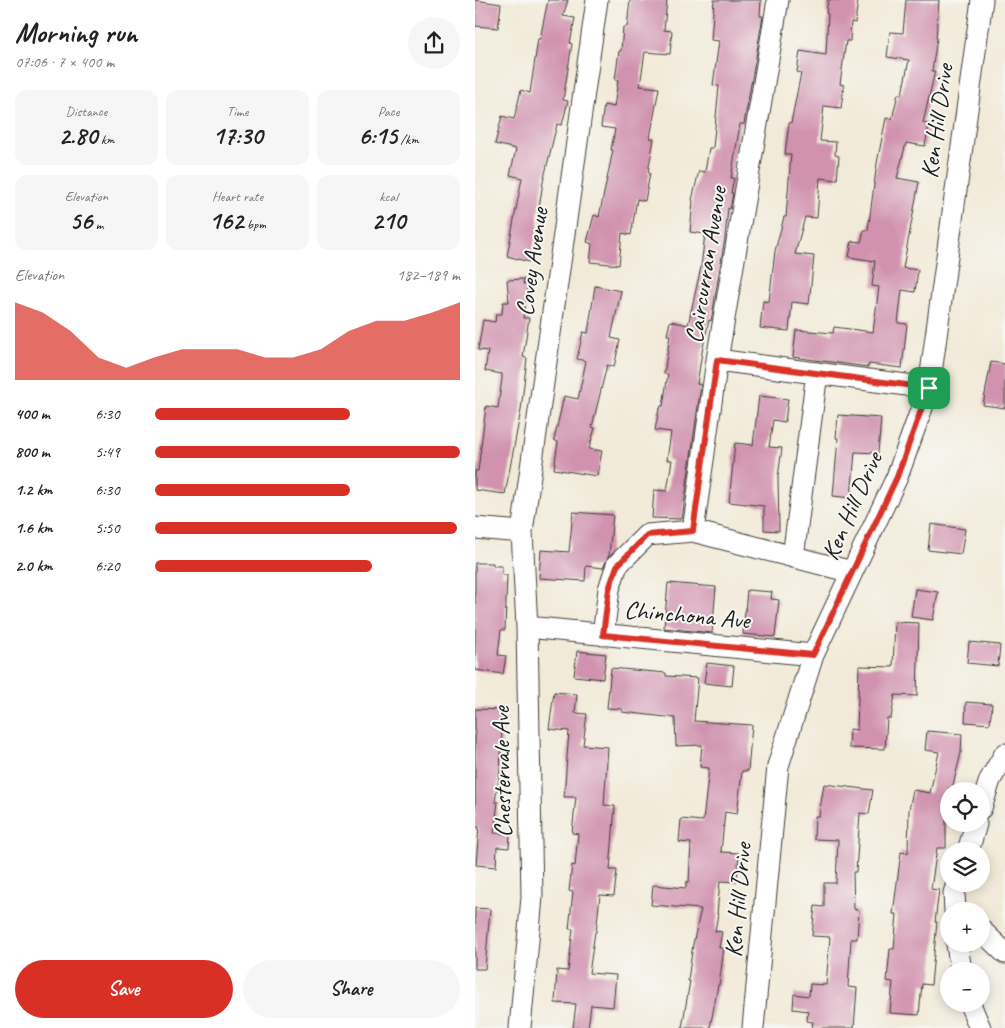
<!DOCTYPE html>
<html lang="en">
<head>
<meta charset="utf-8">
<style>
  :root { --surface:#fff; --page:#f6f6f6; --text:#222; --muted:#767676; --accent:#d93025 }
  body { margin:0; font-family:Caveat,sans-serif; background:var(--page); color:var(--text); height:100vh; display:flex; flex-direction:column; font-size:19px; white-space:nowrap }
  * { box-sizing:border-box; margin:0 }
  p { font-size:16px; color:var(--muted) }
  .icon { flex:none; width:28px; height:28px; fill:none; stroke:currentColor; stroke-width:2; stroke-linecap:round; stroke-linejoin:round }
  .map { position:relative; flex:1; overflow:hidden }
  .drawer { display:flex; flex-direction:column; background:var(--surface); width:475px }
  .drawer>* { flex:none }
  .fabs { position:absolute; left:465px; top:782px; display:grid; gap:10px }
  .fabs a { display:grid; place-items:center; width:50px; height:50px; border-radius:50%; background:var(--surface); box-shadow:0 2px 12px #0003; font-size:25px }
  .pin { position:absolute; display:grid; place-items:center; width:42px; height:42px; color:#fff; margin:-21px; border-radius:10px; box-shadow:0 2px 8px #0006 }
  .round { display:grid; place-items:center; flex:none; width:52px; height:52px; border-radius:26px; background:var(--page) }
  .overview { display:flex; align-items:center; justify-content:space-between; height:85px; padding:0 15px }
  h1 { font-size:28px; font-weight:600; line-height:38px }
  .figures { display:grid; grid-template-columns:repeat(3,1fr); gap:8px; height:85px; padding:5px 15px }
  .figures div { display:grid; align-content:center; border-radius:12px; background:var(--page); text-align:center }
  .figures b { font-size:25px; font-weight:600 }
  .figures small { font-size:14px; font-weight:400 }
  .figures p { font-size:14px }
  .chart { height:140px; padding:10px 15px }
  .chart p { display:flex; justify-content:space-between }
  .chart svg { width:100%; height:90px; margin-top:5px; fill:var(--accent); opacity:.7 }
  .button { display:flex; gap:10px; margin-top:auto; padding:10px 15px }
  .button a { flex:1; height:58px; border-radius:30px; background:var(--accent); color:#fff; font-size:20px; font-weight:600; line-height:58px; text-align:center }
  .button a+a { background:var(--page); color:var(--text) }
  ul { padding:0 15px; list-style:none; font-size:16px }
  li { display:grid; grid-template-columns:80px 60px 1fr; align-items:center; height:38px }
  li i { height:12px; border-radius:6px; background:var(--accent) }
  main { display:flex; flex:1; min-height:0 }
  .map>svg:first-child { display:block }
  .building { fill:#d092ae }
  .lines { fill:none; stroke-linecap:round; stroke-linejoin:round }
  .minor-casing { stroke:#3c3b38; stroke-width:23 }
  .minor { stroke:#fff; stroke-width:21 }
  .route-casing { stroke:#fff; stroke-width:10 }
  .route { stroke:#d93025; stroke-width:6 }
  .labels { text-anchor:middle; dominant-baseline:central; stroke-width:4; stroke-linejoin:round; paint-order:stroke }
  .street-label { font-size:25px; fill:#1c1c1c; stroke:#f6f6f2 }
</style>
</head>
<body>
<main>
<section class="drawer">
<div class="overview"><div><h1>Morning run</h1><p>07:06 · 7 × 400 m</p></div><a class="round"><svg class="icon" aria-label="share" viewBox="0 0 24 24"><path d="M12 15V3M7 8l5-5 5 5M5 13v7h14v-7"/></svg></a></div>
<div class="figures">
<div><p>Distance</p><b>2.80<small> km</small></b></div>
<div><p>Time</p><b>17:30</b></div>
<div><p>Pace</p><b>6:15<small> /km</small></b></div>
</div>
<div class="figures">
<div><p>Elevation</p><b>56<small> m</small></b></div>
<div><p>Heart rate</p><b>162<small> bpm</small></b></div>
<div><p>kcal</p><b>210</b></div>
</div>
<div class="chart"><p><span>Elevation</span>182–189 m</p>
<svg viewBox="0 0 160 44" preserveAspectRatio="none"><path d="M0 44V6L10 11L20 20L30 33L40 38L50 33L60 29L70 29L80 29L90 33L100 33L110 29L120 20L130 15L140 15L150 11L160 6V44z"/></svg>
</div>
<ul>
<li><b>400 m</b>6:30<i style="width:64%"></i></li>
<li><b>800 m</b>5:49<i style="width:100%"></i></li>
<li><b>1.2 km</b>6:30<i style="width:64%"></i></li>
<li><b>1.6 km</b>5:50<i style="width:99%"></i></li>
<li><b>2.0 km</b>6:20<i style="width:71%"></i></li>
</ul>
<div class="button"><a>Save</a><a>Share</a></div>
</section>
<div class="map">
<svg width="530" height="1028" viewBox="0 0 530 1028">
  <rect width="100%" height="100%" fill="#f6f6f2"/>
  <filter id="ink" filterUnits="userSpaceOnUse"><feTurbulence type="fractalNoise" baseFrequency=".02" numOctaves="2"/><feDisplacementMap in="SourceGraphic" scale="10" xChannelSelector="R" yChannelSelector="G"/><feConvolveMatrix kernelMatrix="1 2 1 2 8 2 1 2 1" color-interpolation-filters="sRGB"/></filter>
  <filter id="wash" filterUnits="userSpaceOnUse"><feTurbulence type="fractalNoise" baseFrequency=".0096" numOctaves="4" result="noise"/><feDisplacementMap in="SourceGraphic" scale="20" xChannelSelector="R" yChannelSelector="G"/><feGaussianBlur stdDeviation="1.12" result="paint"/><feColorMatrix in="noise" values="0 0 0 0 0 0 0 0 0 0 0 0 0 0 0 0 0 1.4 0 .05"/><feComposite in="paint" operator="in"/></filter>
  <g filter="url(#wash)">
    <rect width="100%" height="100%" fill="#f2ead8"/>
    <g id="blocks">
      <path class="building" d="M0,0L26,4L23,28L0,26Z
        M73,0H93L88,16L100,18L95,43L97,44L88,100L93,101L87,125L82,124L68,182L63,214V225H64L54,262L32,256L47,178L35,175L41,149L20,144L27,116L39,119L46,90L55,93L63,39H65Z
        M155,0H192L189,30L197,31L195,54L170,52L165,86L184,88L175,138L179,139L173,172L175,173L170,201L162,199L156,235L147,233L144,265L115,262L117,244L112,242L119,215L124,217L138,150H136L140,129L126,127L129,105L139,107L143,80H140L144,51H146L148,27H152Z
        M239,0H286L285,16H288L269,124H265L256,178H259L256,193H258L255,209L253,208L250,238L236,321L234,320L227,352L222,384L226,385L207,519L177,518L179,490L192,491L197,460H192L196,432L180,430L184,409H185L186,406H188L193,374H189L195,335H192L195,321L213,325L226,267L230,234L215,232L218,201L217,200L224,171L230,172L234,148H238L244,86L238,85L244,41L236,40Z
        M353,0H383L380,23L376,22L375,41H371L365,84L369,85L366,108L349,106L345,141L361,142L360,155L364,156L362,180L345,178L342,218L330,217L320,254L339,256L334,304L317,302L314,331L285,328L288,301L294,302L300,251L309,217H311L316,154H310L314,123H316L326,73L322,72L325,51L351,55L353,14L351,13Z
        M431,0H464L461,38H462L457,71H460L448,123L454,124L450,146L431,143L422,178L444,182L428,268L443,270L440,292L427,290L423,323L432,324L427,368L394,364L393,367L318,357L321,330L358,333L359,327L398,332L404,287L397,286L400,261L374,257L377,241L386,242L389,230H393L402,163L411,118L417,119L423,94H427L434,60L412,57L415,32L428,33Z
        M49,279L48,284L53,283L48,318H54L48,357L52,358L46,410L30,494L0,490V471H3L11,406L23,408L27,379V374L10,371L13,351L3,350L8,320L20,322L21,314H27L28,302H34L32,280Z
        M120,286L146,291L136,338L145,340L139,367L132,365L117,427L120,428L114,449L127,451L122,476L79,469L83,442L79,440L89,396L103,399L111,361L102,359L108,332L113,333Z
        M516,362L530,364V408L508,405Z
        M284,396L313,399L310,422L298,420L294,447L307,448L303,477L304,531L289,530V506L254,502L260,443L278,445Z
        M363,415L406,418L403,453L380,452L376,498L358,496L363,438H361Z
        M98,512L138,515L134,555L128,568L111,566L110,581L64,578L66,550L94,552Z
        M456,524L490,529L486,554L453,550Z
        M0,563H18V566H27V575H32L30,630H26L23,655L31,656L28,674L0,670Z
        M193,583L241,587L237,633L189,628Z
        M440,589L463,592L458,620L436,617Z
        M272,590L297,592L296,599L304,600L300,637L268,634Z
        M420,622L444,623L442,696L420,695L416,718H412L410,749L374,748L375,729L382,730L384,666L418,667Z
        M494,642L525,645L523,666L492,663Z
        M102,651L131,654L128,679L99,676Z
        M232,663L259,666L257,686L229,683Z
        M136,668L191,673V676L223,678L219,721L277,725L273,771H267L262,814L250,812L246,852L264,853L262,882L245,881L242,914H243L240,931L247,932L244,948H249L244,985H243L235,1028H207L215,981H213L218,944L226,909L176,905L178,885L211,888V882H214L216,843L204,842L206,819L228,821L234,768L225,767L227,745L201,746L200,718L147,712V709L132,708Z
        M79,692L102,694L100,713L112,714L108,745L133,747L129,805L140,806L135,870H142L139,896L125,895L121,932H120L114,973L141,975L138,1007L116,1005L113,1028H98L101,1004L80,1003L82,970L93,971L98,929H94L98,892L94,891L97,865L100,866L103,834L97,833L101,797H89L94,731L74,729Z
        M491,702L517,704L515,724L490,722Z
        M0,709L28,710L25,771L20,802H23L19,833L35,834L34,848L22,847L21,867L1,865L4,827H0Z
        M452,731L487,734L486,753L477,789L474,788V820H471V848H462L456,889L464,890L460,922H462L456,985L447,984L444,1015L415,1013L418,982L412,981L415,949H419L422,914H418L426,852L433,853L434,810L438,790L455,793L464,752L450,750Z
        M349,784L398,790L394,814L385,813L381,872H378L379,909L384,910L382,939H376L373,987L382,988L379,1028H337L338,1022L332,1021L333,1011L318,1009L319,994L334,996L335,984L351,985L355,937L337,936L340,906L349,907V883H361L363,840L339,839L340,816H344Z
        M0,908L15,909L10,969H0Z"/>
    </g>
  </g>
  <g filter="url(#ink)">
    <use href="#blocks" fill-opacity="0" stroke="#3c3b38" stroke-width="1"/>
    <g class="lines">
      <g class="minor-casing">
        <path id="minor" d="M303,0L242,360L454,388
          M0,528L47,532
          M218,531L242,360
          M318,557L342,373
          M52,627L338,655
          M128,635L134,589L142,565L172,535L218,531L377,572
          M506,808L515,780L530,754
          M493,851L501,824
          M480,911L479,893L482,884
          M506,930L530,953
          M482,944L486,971
          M495,1004L505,1028
          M45,1028L57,897L52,627L47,532L122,0
          M278,1028L303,766L338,655L422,477L454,388L507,0"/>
      </g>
      <use href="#minor" class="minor"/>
    </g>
  </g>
  <g class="lines" filter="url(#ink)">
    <g class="route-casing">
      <path id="route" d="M242,360L454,388L422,477L338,655L128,635L134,589L142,566L172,535L218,531Z"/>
    </g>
    <use href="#route" class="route"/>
  </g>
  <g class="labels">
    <g class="street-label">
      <text transform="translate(462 121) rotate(-82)">Ken Hill Drive</text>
      <text transform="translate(57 262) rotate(-82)">Covey Avenue</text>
      <text transform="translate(231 265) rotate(-81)">Caircurran Avenue</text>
      <text transform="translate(377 506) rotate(-66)">Ken Hill Drive</text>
      <text transform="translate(212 615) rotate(5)">Chinchona Ave</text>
      <text transform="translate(27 772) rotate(-91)">Chestervale Ave</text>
      <text transform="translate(263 900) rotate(-85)">Ken Hill Drive</text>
    </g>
  </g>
</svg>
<div class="fabs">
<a><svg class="icon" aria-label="locate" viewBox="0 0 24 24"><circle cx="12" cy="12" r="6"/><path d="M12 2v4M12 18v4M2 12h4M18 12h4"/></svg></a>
<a><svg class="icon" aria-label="layers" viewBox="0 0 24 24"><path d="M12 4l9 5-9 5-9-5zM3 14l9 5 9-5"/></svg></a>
<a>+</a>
<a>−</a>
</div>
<div class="pin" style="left:454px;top:388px;background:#1e9e55"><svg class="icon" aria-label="arrive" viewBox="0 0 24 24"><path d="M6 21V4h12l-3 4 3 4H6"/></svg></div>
</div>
</main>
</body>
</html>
